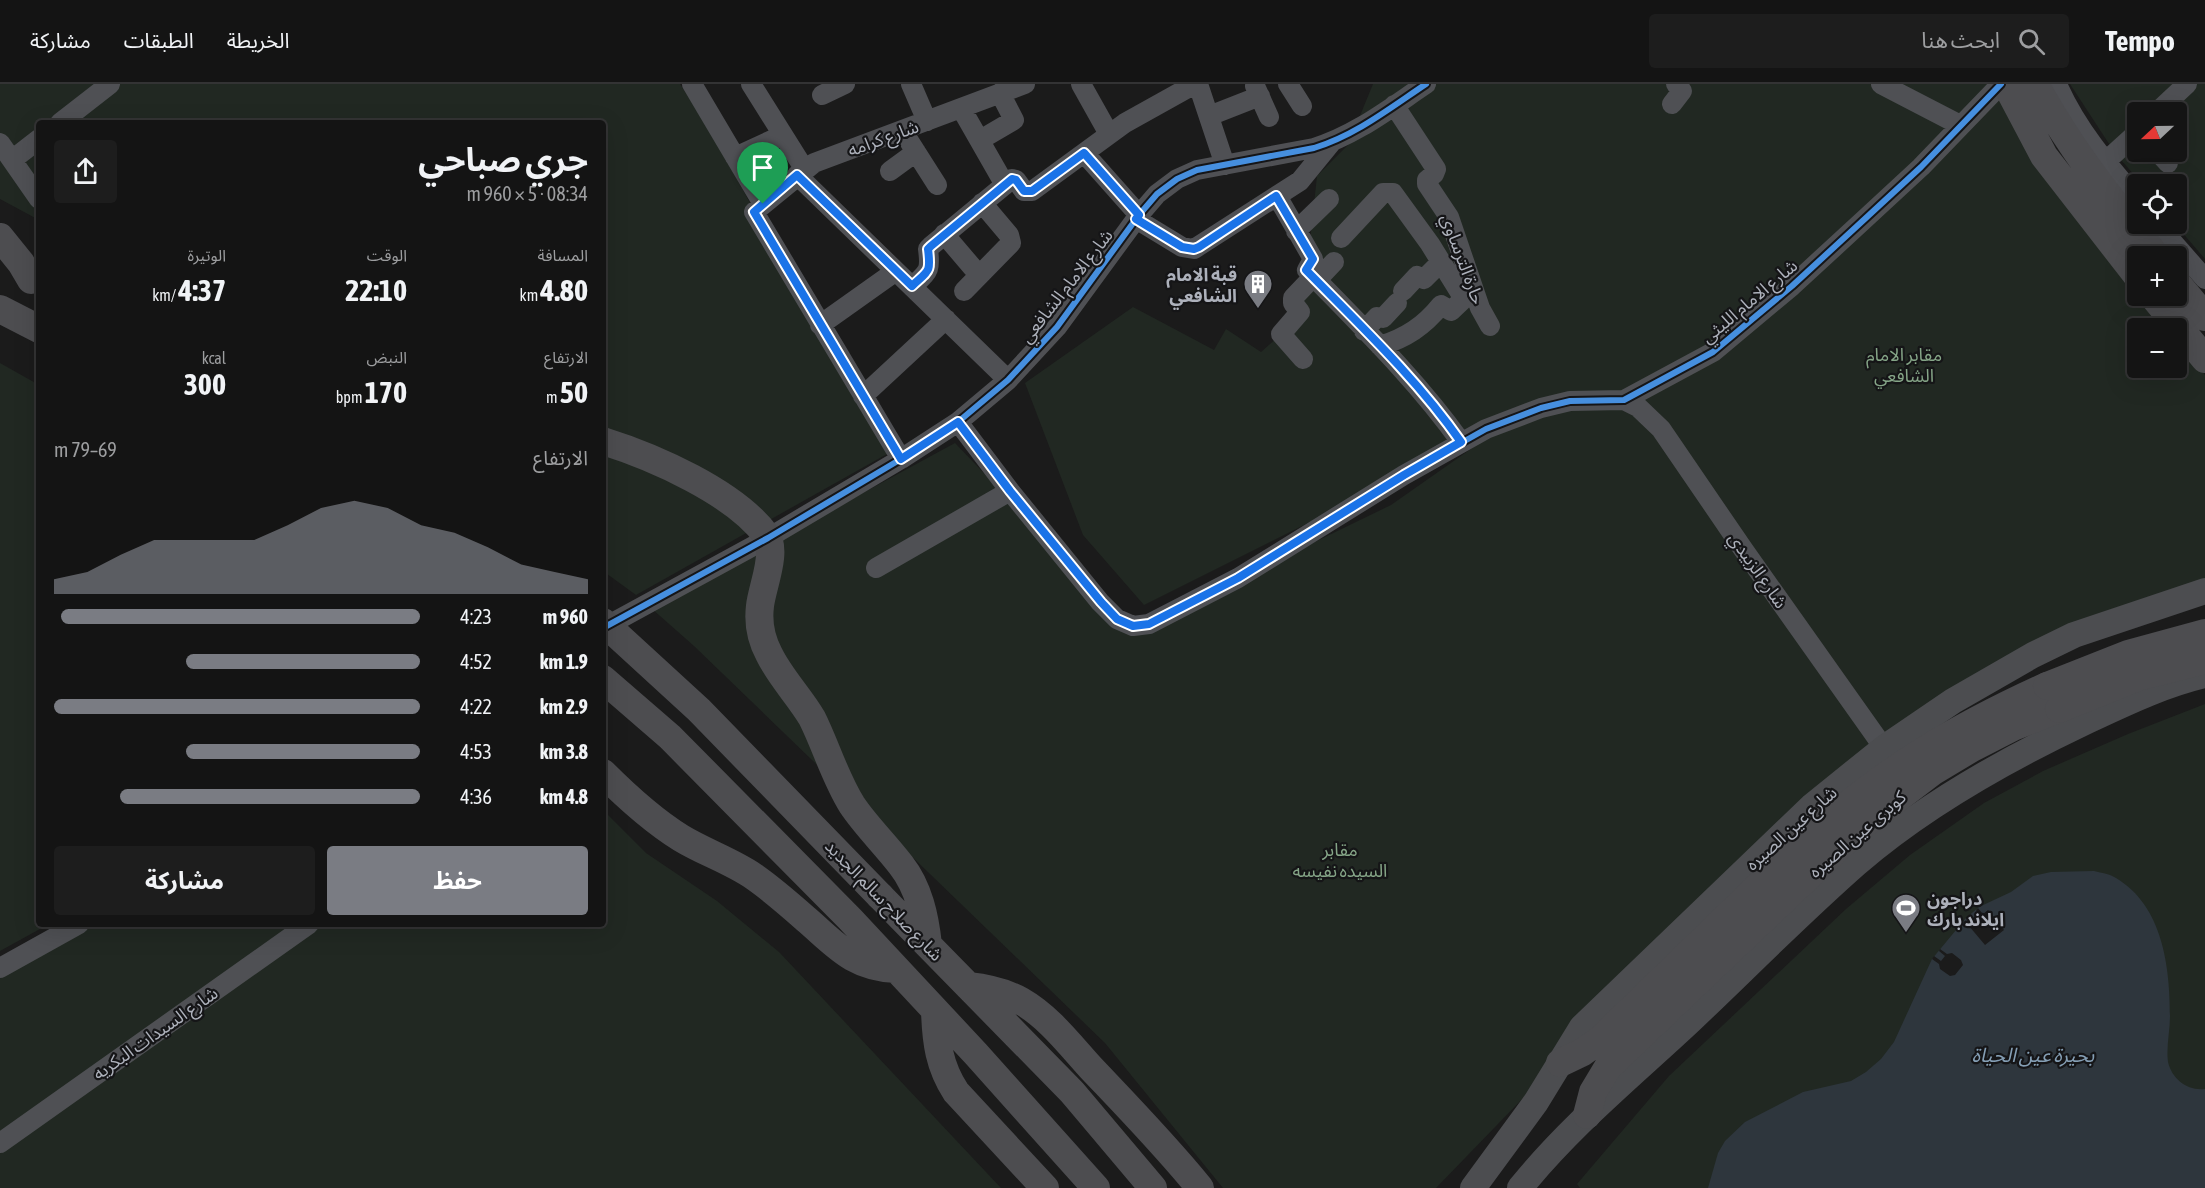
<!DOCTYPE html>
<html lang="ar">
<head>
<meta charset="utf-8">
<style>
  :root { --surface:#141414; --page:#1d1d1d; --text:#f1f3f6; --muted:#9d9ea0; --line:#333334; --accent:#7a7c83 }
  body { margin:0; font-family:"Asap Condensed","Noto Sans Arabic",sans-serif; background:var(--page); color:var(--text); direction:rtl; height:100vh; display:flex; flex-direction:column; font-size:22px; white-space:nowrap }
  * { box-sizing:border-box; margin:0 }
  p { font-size:20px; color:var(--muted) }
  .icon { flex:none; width:33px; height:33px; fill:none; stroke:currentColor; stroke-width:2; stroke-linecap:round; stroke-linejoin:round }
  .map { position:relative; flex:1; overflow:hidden; direction:ltr }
  .details { position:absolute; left:36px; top:36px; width:570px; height:807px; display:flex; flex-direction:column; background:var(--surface); border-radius:6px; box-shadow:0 6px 24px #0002,0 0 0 2px var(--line); direction:rtl }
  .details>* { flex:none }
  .needle { width:39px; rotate:248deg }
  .buttons { position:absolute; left:2127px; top:18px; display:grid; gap:12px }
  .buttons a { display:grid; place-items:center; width:60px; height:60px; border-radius:6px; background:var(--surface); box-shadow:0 6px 24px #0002,0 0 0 2px var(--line); font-size:30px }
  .pin { position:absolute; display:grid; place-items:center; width:51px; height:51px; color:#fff; margin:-62px -26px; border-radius:50% 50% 50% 0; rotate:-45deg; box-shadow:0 0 6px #0007 }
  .pin .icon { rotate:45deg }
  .round { display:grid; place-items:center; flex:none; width:63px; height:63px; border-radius:6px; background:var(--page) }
  .overview { display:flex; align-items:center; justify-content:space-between; height:102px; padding:0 18px }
  h1 { font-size:33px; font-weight:700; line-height:45px }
  .metrics { display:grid; grid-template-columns:repeat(3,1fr); gap:9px; height:102px; padding:6px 18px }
  .metrics div { display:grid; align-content:center }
  .metrics b { font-size:30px; font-weight:700 }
  .metrics small { font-size:16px; font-weight:400 }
  .metrics p { font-size:16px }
  .chart { height:168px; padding:12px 18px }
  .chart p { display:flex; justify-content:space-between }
  .chart svg { width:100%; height:108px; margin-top:6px; fill:var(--accent); opacity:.7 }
  .cta { display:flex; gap:12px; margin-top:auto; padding:12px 18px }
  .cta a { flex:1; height:69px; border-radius:6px; background:var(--accent); color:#fff; font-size:24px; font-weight:700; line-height:69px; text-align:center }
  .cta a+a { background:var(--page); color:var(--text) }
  ul { padding:0 18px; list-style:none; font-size:20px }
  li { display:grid; grid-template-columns:96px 72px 1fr; align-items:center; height:45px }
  li i { height:15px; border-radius:8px; background:var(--accent) }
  header { display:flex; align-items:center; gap:36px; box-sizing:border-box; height:84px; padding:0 30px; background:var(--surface); border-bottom:2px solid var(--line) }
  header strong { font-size:28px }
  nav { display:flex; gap:33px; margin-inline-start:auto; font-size:21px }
  .search { width:420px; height:54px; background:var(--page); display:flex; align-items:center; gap:15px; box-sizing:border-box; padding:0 21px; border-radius:6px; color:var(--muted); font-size:22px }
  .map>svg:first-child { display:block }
  .green { fill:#212822; fill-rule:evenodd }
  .water { fill:#2e363d }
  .pier { fill:#1b1b1b }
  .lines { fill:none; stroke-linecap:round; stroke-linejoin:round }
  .minor { stroke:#4f5054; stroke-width:20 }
  .major { stroke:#4c4d50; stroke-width:26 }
  .highway { stroke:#4d4d50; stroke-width:28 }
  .highway-bridge { stroke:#4d4d50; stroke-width:28 }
  .cycleway-casing { stroke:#151517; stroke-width:10 }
  .cycleway { stroke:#468fdf; stroke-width:6 }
  .route-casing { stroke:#fff; stroke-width:12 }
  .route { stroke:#1a73e8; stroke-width:8 }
  .labels { text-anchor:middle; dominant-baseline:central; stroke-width:4.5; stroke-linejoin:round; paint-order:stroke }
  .street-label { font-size:18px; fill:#adb1bb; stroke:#151517 }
  .poi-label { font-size:18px; font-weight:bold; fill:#adb1bb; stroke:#151517; text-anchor:end }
  .park-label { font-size:18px; fill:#85a587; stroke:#151517 }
  .water-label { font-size:20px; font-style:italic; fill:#859fb5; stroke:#151517 }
</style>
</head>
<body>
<header>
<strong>Tempo</strong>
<div class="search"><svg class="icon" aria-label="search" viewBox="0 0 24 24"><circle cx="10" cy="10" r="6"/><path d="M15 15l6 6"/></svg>ابحث هنا</div>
<nav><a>الخريطة</a><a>الطبقات</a><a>مشاركة</a></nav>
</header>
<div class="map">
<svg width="2205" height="1104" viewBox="0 0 2205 1104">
  <rect width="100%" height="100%" fill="#1b1b1b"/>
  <path class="green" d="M0,0H680L713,51L887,370L636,511L603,487V39H39V136L0,115Z
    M1373,0H1999L2137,207L2138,212H2141L2168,244H2138V284H2176L2177,255L2205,291V498L1886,651L1656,330L1581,308L1366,410L1144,521L1083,451L1025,299L1133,223L1214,266L1226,245L1261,268L1302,232L1317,92L1348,61Z
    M2070,0H2205V175L2175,140H2176V100H2142L2115,69ZM2138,28H2176V68H2138Z
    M0,279L39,301V840H49L0,867Z
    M1627,322L1647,336L1875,665L1809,719L1436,1104H1223L1105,959L694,562L651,524L955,359L1134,546L1391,421L1498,346L1554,323Z
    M2205,620V1104H1580L1577,1100L1669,992L1846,825L1910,771L1984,719L2043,687L2128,650Z
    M603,726L646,769L717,817L779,868L1001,1104H0V894L92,840H603Z"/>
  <path class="water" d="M2094,787C2102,789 2110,790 2116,794C2163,822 2170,883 2170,932C2170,947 2166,963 2168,978C2172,995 2187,1007 2205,1005V1104H1708L1718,1069L1725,1057L1745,1038L1803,1008L1851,997L1866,988L1881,975L1894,958L1932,875L1966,834L1979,823L2011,808L2033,792L2051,788Z"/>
  <path class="pier" d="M1978,824L1983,830L1988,826L2004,846L1985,861L1969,842L1972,839L1967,833L1970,831L1975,837L1980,832L1976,826Z
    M1940,865L1947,870L1952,869L1961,876L1963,881L1955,891L1950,892L1940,885L1939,880L1932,875L1934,872L1941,877L1945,872L1939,867Z"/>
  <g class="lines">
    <path class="minor" d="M692,0L763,120
      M751,0L805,86
      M911,0L927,37
      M1081,0L1109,50
      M1198,0L1225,81
      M1288,0L1302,22
      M1881,0L1960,41
      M2057,0C2076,44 2107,80 2138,116
      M1255,2L1269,33
      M822,11L845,0
      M1672,20L1682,7L1676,0
      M1394,21L1436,85L1434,90L1427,96V100L1449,133L1480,224L1490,242
      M961,24L1005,101
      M2157,28L2187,0
      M1209,32L1260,12
      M60,39L110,0
      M902,46L937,101
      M980,56L1014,36L1000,9
      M0,59L39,115
      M2158,68L2168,79
      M1084,69L1139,131
      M735,73L783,51
      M12,76L39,55
      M2105,78L2138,48
      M890,87L916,68
      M797,91L1008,296
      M1277,112L1313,175L1307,186C1360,241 1416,295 1461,358
      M1136,135L1182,163L1194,165L1300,97L1331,59
      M2157,140L2205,195
      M1296,147L1329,115
      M944,150L973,184
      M1341,154L1383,109H1393L1430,160L1464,215
      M1317,196L1334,178
      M912,203C928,187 931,188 928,165L931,162L1012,95L1016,96L1024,107H1032L1125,39L1195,0
      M964,207L1011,159L1009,151L982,119
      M1403,207L1417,192L1424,195L1441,178
      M820,241L896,187
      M1364,247L1377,233L1383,234L1397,219
      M1380,262C1406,254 1424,242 1441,221L1451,227L1472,207
      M1303,275L1281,250L1300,228L1293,219V214L1313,193
      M863,312L946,235
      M1624,316L1638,323L1661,345L1743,465L1884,664
      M958,338L1010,407L1100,518L1117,535L1133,542L1149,540L1238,494L1404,391L1486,345L1541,324L1570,317L1624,316L1713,268L1792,202L1868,132L1921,83L2001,0
      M901,375L754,128L814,79L1025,0
      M876,484L1010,407
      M603,544L768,454L901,375L958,338L1008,296L1057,243L1139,131L1157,110L1177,95L1197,86L1314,64C1356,51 1390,24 1426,0
      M0,884L79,840
      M0,1059L309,840"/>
    <path class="major" d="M1473,1104L1536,1018L1582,943L1812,722L1884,664L1953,617L2033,571L2074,551L2205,507
      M1520,1104C1569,1043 1630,993 1688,939C1744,886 1798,831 1856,780C1923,722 2003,677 2083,639C2122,621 2162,601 2205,591"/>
    <path class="highway" d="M2006,0L2044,72L2138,193
      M2035,0C2070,65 2111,115 2156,172
      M0,153L21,179L31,196
      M2176,198L2205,233
      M2153,212L2205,275
      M0,225L39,245
      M603,357C654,373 734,408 766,451C778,467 762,503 760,522C758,538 761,555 769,570C780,593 799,612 812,634C826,662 835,694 852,721C866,742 885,760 901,781C919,804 925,833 928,861
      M603,595L670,653L850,835L976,970L1096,1104
      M603,689C627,713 652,736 681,754C704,768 731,777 753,792C772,805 790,821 807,836C837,862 853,883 896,885
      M880,812L1072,1008L1153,1104
      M968,902C987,904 1005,908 1021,917C1049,933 1070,961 1091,984C1128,1023 1166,1062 1200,1104
      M935,927C936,958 939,982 956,1008L1045,1104
      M1560,979L1583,968L1601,955L1807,755C1883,687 1954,644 2047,602
      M1587,1031L1593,1008L1608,983L1860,743L1932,688L1972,664L2013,643L2059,625"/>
    <path class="highway-bridge" d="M603,538L699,626L880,812
      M2047,602L2128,570L2205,549
      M2059,625L2138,593L2205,576"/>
    <g class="cycleway-casing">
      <path id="cycleway" d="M958,338L1010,407L1100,518L1117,535L1133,542L1149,540L1238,494L1404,391L1486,345L1541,324L1570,317L1624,316L1713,268L1792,202L1868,132L1921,83L2001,0
        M603,544L768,454L901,375L958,338L1008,296L1057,243L1139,131L1157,110L1177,95L1197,86L1314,64C1356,51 1390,24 1426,0"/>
    </g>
    <use href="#cycleway" class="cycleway"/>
  </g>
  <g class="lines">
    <g class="route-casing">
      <path id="route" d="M1084,69L1139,131L1136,135L1182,163L1194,165L1199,163L1276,112L1313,175L1306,186C1360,241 1417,295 1461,358L1404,391L1238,494L1149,540L1133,542L1117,535L1101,518L1010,407L958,338L901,375L754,128L797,91L912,202C929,186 931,189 928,165L931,162L1012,95L1016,96L1024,107H1032Z"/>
    </g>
    <use href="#route" class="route"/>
  </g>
  <defs>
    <g id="building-pin" transform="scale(1.5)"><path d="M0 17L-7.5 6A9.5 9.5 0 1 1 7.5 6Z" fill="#7a7c83" stroke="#151517"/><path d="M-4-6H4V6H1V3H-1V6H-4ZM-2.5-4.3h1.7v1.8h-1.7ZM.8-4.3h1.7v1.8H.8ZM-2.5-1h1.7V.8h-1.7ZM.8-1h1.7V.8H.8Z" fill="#fff"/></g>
    <g id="stadium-pin" transform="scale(1.5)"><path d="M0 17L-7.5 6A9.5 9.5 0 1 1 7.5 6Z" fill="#7a7c83" stroke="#151517"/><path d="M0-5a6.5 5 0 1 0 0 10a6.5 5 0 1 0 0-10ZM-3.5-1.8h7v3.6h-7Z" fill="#fff"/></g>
  </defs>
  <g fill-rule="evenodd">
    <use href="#building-pin" x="1258" y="200"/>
    <use href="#stadium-pin" x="1906" y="824"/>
  </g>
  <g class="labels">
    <g class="street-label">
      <text transform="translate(883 54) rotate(-20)">شارع كرامه</text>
      <text transform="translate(1463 175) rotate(70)">حارة الترساوي</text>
      <text transform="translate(1066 202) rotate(-52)">شارع الامام الشافعي</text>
      <text transform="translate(1749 217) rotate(-40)">شارع الامام الليثي</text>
      <text transform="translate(1758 486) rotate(55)">شارع الزبيدي</text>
      <text transform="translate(1791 744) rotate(-42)">شارع عين الصيره</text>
      <text transform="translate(1857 750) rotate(-41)">كوبرى عين الصيره</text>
      <text transform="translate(884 816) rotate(46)">شارع صلاح سالم الجديد</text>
      <text transform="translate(155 949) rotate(-35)">شارع السيدات البكريه</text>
    </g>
    <g class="poi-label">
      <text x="1237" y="190">قبة الامام<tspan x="1237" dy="21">الشافعي</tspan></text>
      <text x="1927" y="814" text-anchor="start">دراجون<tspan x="1927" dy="21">ايلاند بارك</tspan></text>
    </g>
    <g class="park-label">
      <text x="1904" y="270">مقابر الامام<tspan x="1904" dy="21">الشافعي</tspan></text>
      <text x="1340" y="765">مقابر<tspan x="1340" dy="21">السيده نفيسه</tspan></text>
    </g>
    <g class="water-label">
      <text x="2033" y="970">بحيرة عين الحياة</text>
    </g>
  </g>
</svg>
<div class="buttons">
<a><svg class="needle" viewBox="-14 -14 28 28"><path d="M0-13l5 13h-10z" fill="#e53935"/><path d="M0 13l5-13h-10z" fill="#9d9ea0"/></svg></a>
<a><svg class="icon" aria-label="locate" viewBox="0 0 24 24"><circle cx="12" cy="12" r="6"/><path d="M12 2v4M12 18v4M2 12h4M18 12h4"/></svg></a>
<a>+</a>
<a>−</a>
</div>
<div class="pin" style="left:763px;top:120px;background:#1e9e55"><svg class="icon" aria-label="arrive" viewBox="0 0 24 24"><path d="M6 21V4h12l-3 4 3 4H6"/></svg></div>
<section class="details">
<div class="overview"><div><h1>جري صباحي</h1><p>08:34 · 5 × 960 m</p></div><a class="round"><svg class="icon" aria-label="share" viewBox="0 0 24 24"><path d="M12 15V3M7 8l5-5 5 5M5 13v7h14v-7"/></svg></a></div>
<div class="metrics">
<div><p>المسافة</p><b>4.80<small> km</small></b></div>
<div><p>الوقت</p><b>22:10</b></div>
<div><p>الوتيرة</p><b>4:37<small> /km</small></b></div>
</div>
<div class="metrics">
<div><p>الارتفاع</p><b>50<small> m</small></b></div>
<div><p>النبض</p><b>170<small> bpm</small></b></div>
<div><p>kcal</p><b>300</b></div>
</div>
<div class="chart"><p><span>الارتفاع</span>69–79 m</p>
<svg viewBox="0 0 160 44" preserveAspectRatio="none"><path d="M0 44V38L10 35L20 28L30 22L40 22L50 22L60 22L70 16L80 9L90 6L100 9L110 16L120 19L130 25L140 32L150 35L160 38V44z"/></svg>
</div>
<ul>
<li><b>960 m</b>4:23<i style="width:98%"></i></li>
<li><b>1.9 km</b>4:52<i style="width:64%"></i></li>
<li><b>2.9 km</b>4:22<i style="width:100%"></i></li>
<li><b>3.8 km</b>4:53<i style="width:64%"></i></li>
<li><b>4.8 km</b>4:36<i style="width:82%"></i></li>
</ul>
<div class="cta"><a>حفظ</a><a>مشاركة</a></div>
</section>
</div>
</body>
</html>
